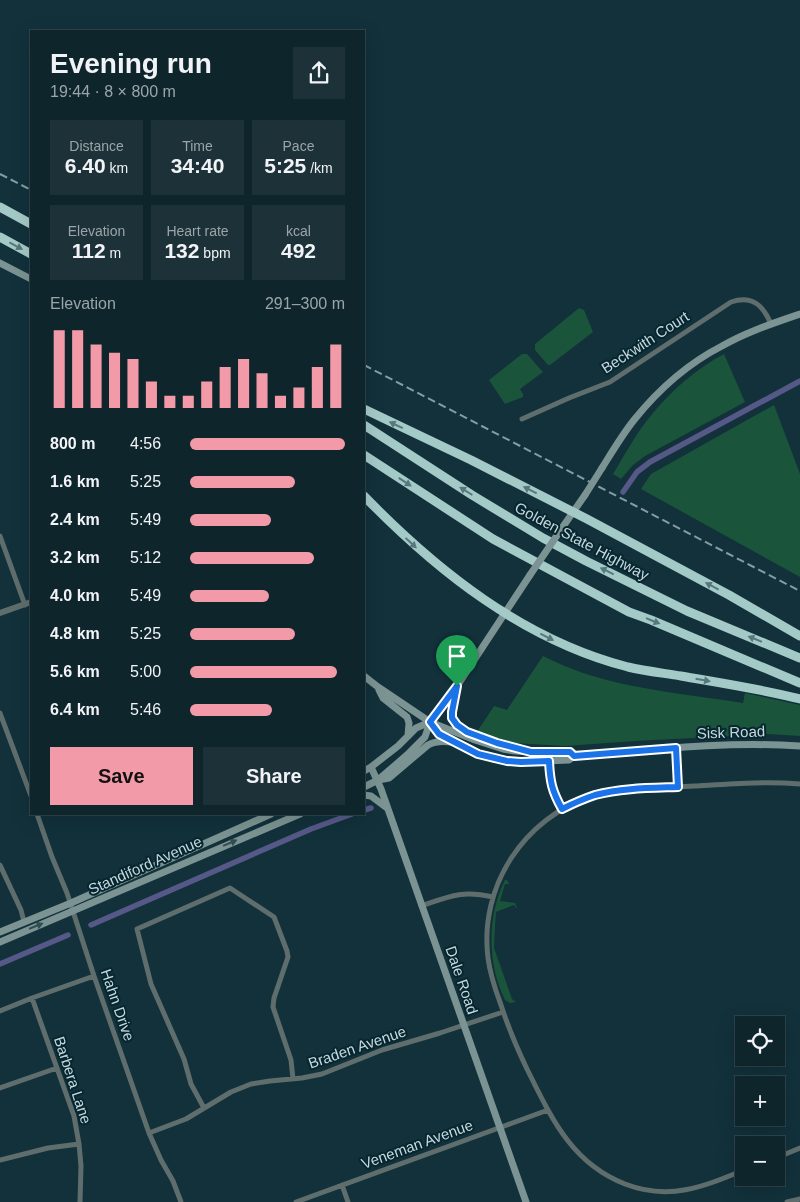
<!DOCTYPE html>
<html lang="en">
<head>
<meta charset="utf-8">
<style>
  :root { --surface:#0e252c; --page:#1c3138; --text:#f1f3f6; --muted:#9ba5a9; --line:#2e4248; --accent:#f39aa8 }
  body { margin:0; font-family:Helvetica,sans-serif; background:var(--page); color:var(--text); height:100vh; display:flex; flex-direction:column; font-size:19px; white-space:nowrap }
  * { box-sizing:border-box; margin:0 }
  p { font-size:16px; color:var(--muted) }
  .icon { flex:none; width:28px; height:28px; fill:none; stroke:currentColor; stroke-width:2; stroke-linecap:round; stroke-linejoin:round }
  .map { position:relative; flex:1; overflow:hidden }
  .drawer { position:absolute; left:30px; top:30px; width:335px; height:785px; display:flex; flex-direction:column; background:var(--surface); border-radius:0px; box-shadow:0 5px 20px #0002,0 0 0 1px var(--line) }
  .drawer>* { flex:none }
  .buttons { position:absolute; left:735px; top:1016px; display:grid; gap:10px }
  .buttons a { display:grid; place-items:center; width:50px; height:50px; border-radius:0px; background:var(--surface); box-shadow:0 5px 20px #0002,0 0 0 1px var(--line); font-size:25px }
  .pin { position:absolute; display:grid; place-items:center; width:42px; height:42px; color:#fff; margin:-51px -21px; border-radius:50% 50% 50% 0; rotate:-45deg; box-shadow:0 0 5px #0007 }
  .pin .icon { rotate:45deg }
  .round { display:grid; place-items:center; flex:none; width:52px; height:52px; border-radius:0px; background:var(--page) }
  .summary { display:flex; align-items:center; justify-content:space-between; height:85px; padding:0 20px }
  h1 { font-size:28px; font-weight:700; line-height:38px }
  .figures { display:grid; grid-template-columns:repeat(3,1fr); gap:8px; height:85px; padding:5px 20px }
  .figures div { display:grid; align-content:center; border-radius:0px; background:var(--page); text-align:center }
  .figures b { font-size:21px; font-weight:700 }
  .figures small { font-size:14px; font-weight:400 }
  .figures p { font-size:14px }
  .chart { height:140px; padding:10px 20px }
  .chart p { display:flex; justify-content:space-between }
  .chart svg { width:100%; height:90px; margin-top:5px; stroke:var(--accent); stroke-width:6 }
  .cta { display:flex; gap:10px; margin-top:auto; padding:10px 20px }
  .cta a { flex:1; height:58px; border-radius:0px; background:var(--accent); color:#111; font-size:20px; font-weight:700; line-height:58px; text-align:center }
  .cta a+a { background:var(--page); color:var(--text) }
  ul { padding:0 20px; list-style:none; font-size:16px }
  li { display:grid; grid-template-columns:80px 60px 1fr; align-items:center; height:38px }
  li i { height:12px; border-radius:6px; background:var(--accent) }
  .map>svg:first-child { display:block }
  .green { fill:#1a543b }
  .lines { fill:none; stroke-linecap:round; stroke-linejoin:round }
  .canal { stroke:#565987; stroke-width:5.5 }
  .minor { stroke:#5f6e6d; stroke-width:5 }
  .tertiary { stroke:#5f6e6d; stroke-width:6 }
  .secondary { stroke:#7b9392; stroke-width:7 }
  .motorway { stroke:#a4cac7; stroke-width:9 }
  .rail { stroke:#869ca4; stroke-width:2; stroke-dasharray:8 4; stroke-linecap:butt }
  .secondary-bridge { stroke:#7b9392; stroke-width:7 }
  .oneway { fill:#56787c }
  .oneway2 { fill:#304d52 }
  .route-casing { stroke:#fff; stroke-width:10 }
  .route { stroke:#1a73e8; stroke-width:6 }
  .labels { text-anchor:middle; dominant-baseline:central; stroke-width:4; stroke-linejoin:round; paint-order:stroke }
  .street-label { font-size:15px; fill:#c6d7dd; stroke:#072730 }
</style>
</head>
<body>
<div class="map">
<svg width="800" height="1202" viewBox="0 0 800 1202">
  <rect width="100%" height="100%" fill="#12313b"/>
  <path class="green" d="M579,308L584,310L593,332L550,365H548L535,350V344Z
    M522,354H527L543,372L520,389L523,394V397L505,404L489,380Z
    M724,354L745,402L645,456L633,465L621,479L613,474C626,453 637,431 653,413C673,389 696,369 724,354Z
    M774,405L800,474V577L641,489L651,474Z
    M543,656C557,663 571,669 586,674C636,690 691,695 743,703L745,693L800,705V736L767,734L635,741L565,746L514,743L477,732L494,706L507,710Z
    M505,880H507L509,884H505L500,901L515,903L517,908H516L514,905L496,912L495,926L494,948L512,999L516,1002L510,1003L505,1000C487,963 487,916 505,880Z"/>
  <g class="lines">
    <path class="canal" d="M623,492L637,472L650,462L800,381
      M364,810L371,808
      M91,925L311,829L352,814
      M0,964L68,935"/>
    <path class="minor" d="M522,419L569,398L610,382L731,302C752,295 763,305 771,324
      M0,536L25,605
      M0,713L31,796
      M675,748L678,787
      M549,761C550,781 553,792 562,809
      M37,814L52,857L67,893L94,976L149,1133L161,1160L173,1181L181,1202
      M0,865L21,910L24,922
      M421,906C450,896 462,890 493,897
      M32,998L74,1116L79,1144L81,1166L80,1202
      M0,1011L32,998L94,976
      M0,1088L57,1068
      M204,1108L191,1084L184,1059L151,984L137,929L230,888L274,917L287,951L288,957L274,998L273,1007L291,1060L293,1079
      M149,1133L186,1119L231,1092L251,1084L270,1081L302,1078L322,1074L382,1050L440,1033L503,1012
      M776,1158L800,1148
      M0,1160L48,1148L79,1144
      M744,1170C703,1187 669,1201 625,1184C571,1163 551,1117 527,1069C517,1048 508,1027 501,1005C495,989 490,974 488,958C479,886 524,818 592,796C622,787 662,788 694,786C729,784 765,781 800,784
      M342,1185L348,1202
      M296,1202L548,1110
      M787,1202L800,1199"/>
    <path class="tertiary" d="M0,613L31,602"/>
    <path class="secondary" d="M0,263L31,279
      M602,468C612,452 622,435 634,420C658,390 687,364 722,346C746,332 774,323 800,314
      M562,528L585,495
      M364,676L378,687L430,722L475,740L503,749L515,751L531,752H570L574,756
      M379,690L383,698L407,717L409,723L408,736
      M456,690C455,697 451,706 452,714C452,729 473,735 485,739
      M430,722L439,734L478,754L493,759L521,762L569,760L574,756C649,750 725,741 800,746
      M371,767L381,789L526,1202
      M364,771L371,767L398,746L416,728L430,722
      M378,780L389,778L428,745C435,741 443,741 451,742
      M364,787L378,780L407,755L425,737L430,722L457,686L530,575
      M364,795L371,796L387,808
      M0,932L71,903L271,814
      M0,942L300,814"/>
    <path class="motorway" d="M0,207L31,224
      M0,237L31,254
      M364,409L471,460L587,519L729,595L800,636
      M364,425L472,495L543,538L586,561L687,611L800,658
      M364,455L493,539L629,612L651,620L800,683
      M364,496C438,572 524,640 628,667C645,671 663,673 681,676C721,683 761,689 800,699"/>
    <path class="rail" d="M0,174L31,190
      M364,365L800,591"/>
    <path class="secondary-bridge" d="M585,495L602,468
      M530,575L562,528"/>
  </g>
  <defs><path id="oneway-solid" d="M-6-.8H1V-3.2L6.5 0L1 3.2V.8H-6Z" transform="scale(1.25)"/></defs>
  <g class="oneway">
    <use href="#oneway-solid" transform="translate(16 246) rotate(28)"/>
    <use href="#oneway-solid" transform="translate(396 425) rotate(-155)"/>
    <use href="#oneway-solid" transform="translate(405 482) rotate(33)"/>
    <use href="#oneway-solid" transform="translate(530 490) rotate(-153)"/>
    <use href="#oneway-solid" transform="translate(466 491) rotate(-148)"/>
    <use href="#oneway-solid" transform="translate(411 543) rotate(43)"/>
    <use href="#oneway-solid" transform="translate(607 571) rotate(-154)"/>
    <use href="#oneway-solid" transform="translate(712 586) rotate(-152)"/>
    <use href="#oneway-solid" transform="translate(653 621) rotate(22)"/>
    <use href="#oneway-solid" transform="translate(547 637) rotate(27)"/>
    <use href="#oneway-solid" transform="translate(755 639) rotate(-158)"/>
    <use href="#oneway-solid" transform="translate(703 680) rotate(10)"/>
  </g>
  <g class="oneway2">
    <use href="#oneway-solid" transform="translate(230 843) rotate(-23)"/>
    <use href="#oneway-solid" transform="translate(36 926) rotate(-22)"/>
  </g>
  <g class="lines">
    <g class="route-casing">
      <path id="route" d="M457,686L452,712V718L457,725L467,732L497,743L531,752H570L574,756L676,748L678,787C650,788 621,788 595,795C583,799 572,804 562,809C552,791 550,782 549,761L521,762L507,761L478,754L439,734L430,722Z"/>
    </g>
    <use href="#route" class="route"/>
  </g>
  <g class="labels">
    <g class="street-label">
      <text transform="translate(645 342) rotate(-33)">Beckwith Court</text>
      <text transform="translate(582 541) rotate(28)">Golden State Highway</text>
      <text transform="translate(731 732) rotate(-2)">Sisk Road</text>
      <text transform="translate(145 865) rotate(-24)">Standiford Avenue</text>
      <text transform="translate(462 980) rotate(71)">Dale Road</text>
      <text transform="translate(118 1005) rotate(71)">Hahn Drive</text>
      <text transform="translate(357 1047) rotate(-19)">Braden Avenue</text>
      <text transform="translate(73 1080) rotate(72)">Barbera Lane</text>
      <text transform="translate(417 1144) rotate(-20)">Veneman Avenue</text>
    </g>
  </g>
</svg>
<div class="buttons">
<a><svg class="icon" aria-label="locate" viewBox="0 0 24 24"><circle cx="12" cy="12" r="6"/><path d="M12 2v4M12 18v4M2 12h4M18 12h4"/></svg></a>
<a>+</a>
<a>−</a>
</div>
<div class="pin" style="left:457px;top:686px;background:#1e9e55"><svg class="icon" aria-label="arrive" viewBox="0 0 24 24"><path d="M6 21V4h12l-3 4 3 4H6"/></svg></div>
<section class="drawer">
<div class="summary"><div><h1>Evening run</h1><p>19:44 · 8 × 800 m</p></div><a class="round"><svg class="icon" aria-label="share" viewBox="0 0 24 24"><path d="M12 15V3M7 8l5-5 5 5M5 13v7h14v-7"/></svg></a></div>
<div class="figures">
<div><p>Distance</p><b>6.40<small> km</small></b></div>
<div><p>Time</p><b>34:40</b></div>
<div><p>Pace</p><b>5:25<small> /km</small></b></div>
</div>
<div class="figures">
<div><p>Elevation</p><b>112<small> m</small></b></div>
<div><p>Heart rate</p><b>132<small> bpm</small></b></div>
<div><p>kcal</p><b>492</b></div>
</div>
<div class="chart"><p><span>Elevation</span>291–300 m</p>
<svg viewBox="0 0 160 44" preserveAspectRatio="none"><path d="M5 44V6M15 44V6M25 44V13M35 44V17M45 44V20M55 44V31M65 44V38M75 44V38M85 44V31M95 44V24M105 44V20M115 44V27M125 44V38M135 44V34M145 44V24M155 44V13"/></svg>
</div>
<ul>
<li><b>800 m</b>4:56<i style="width:100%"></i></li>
<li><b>1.6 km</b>5:25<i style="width:68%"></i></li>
<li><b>2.4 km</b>5:49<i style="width:52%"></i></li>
<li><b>3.2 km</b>5:12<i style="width:80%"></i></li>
<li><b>4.0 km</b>5:49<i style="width:51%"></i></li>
<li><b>4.8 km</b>5:25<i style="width:68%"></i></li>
<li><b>5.6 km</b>5:00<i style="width:95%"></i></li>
<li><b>6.4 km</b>5:46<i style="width:53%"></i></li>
</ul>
<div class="cta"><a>Save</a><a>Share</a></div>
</section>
</div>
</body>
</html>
